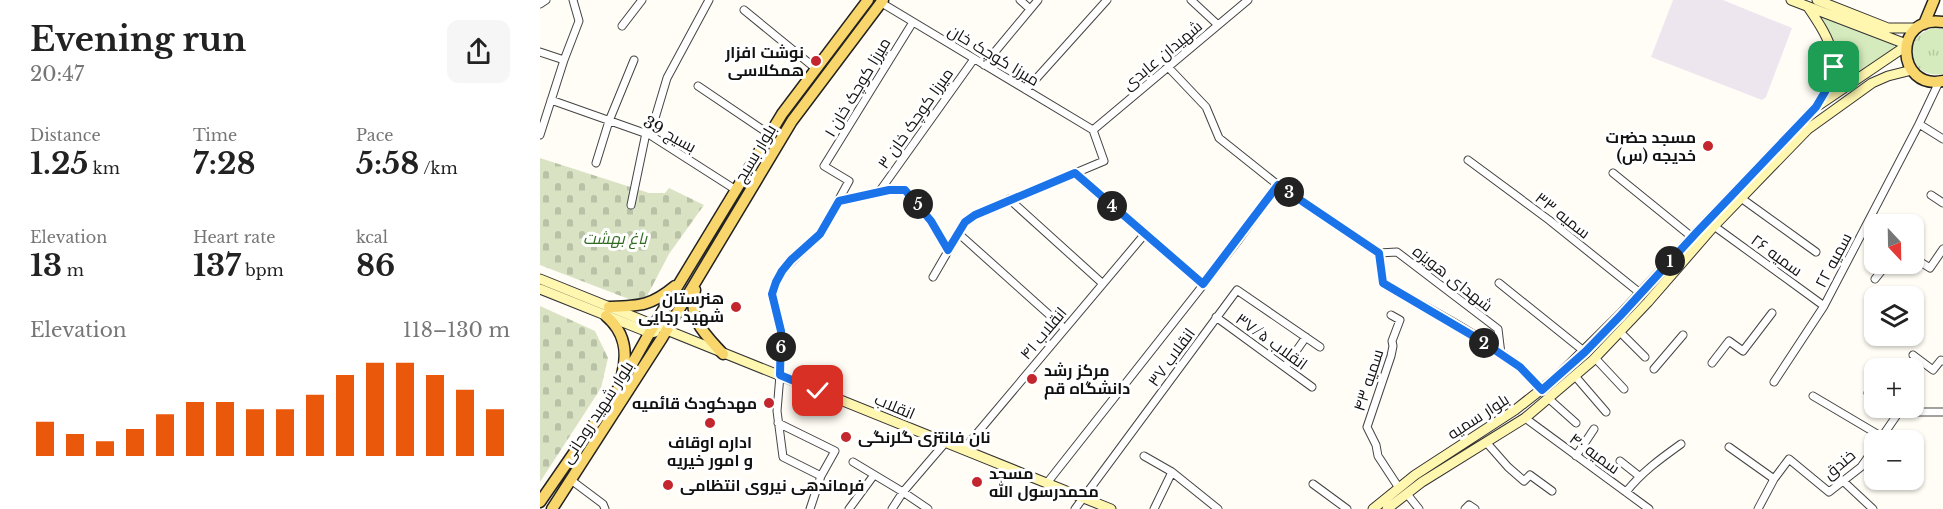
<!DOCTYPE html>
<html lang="en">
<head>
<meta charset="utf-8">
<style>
  :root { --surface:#fff; --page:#f6f6f6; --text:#222; --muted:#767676; --accent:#ea580c }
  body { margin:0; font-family:"Libre Baskerville",Cairo,serif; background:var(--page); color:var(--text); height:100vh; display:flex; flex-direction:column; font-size:22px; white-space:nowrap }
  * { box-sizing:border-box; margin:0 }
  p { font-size:20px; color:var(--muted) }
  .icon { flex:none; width:33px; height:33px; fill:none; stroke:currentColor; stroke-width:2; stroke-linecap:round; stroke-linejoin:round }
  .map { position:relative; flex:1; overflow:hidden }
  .details { display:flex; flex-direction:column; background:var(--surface); width:540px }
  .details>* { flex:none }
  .needle { width:39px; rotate:158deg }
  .tools { position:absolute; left:1324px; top:214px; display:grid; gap:12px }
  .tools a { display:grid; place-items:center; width:60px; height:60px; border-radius:12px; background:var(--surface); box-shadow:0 2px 4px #0004; font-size:30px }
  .pin { position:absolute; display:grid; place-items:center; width:51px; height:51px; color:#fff; margin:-26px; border-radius:12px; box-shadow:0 3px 9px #0006 }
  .km { position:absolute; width:30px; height:30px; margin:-15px; border-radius:50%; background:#222; color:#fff; font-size:16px; line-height:30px; text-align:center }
  .round { display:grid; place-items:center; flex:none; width:63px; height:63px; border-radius:12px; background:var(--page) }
  .head { display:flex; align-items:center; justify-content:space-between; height:102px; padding:0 30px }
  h1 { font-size:33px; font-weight:800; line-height:45px }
  .stats { display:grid; grid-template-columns:repeat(3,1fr); gap:9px; height:102px; padding:6px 30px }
  .stats div { display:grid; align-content:center }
  .stats b { font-size:30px; font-weight:800 }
  .stats small { font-size:16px; font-weight:400 }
  .stats p { font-size:16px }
  .chart { height:168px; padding:12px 30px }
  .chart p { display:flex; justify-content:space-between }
  .chart svg { width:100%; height:108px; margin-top:6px; stroke:var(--accent); stroke-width:6 }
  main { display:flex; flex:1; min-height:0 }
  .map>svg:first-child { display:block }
  .industrial { fill:#eee6ef }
  .grass { fill:url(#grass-tufts) }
  .cemetery { fill:url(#cemetery-stones) }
  .park { fill:#d5ebbd }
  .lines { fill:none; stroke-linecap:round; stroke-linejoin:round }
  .street-casing { stroke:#444; stroke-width:9 }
  .secondary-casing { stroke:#333; stroke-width:11 }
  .primary-casing { stroke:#222; stroke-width:13 }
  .street { stroke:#fff; stroke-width:7 }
  .secondary { stroke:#fff6b0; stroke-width:9 }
  .primary { stroke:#f9d66b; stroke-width:10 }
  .route-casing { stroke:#fff; stroke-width:12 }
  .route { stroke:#1a73e8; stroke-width:8 }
  .poi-dot { fill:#c4262e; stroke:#fff; stroke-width:2 }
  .labels { text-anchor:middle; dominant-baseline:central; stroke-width:6; stroke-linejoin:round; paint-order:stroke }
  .poi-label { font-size:16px; font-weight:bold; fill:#111; stroke:#fff; text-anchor:end }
  .street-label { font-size:16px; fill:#111; stroke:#fff }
  .park-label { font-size:16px; font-style:italic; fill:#2f6b1f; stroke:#fff }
</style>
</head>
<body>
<main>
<section class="details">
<div class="head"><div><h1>Evening run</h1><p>20:47</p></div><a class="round"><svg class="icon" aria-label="share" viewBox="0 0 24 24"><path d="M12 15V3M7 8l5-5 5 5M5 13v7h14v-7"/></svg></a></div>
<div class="stats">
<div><p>Distance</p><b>1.25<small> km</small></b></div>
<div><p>Time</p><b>7:28</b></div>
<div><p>Pace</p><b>5:58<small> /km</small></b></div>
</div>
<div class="stats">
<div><p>Elevation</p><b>13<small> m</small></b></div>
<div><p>Heart rate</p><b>137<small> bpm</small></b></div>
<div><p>kcal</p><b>86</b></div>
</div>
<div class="chart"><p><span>Elevation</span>118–130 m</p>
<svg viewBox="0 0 160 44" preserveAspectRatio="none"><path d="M5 44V30M15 44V35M25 44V38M35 44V33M45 44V27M55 44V22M65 44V22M75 44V25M85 44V25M95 44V19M105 44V11M115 44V6M125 44V6M135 44V11M145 44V17M155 44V25"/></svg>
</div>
</section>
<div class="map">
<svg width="1403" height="509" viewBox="0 0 1403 509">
  <defs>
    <pattern id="grass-tufts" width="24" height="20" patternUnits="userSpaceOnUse" patternTransform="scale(1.5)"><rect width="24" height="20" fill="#d5ebbd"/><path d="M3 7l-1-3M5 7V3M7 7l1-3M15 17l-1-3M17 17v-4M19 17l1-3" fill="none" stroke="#b6c8a1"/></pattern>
    <pattern id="cemetery-stones" width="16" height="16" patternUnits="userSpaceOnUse" patternTransform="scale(1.5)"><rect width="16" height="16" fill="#d9e3c4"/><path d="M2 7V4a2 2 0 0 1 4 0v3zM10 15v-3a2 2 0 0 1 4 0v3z" fill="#b9c2a7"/></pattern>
  </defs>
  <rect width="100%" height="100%" fill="#fffdf5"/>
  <path class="industrial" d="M1133,0H1183L1252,28L1226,97L1222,100L1111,57Z"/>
  <path class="grass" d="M1394,28L1403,29V74C1368,80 1359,36 1394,28Z"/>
  <path class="cemetery" d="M0,158L109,193H125L129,188L164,205L129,254L105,300L94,301L0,265Z
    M0,306L55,331L68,358L61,388L0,482Z"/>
  <path class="park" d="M1268,7L1366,45L1276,107L1287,92L1293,55Z"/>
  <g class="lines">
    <g class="street-casing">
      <path id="street" d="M480,0L490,9
        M651,0L678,25
        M340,2L553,130
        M0,4L6,0
        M204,10L275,68
        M82,26L102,0
        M0,52L24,60
        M444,65L498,0
        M628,67L666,107L679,138L738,185L839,253L857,252L958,329L961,354
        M158,86L229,134
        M486,90L567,0
        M11,100L110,135L196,190
        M1379,124L1403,139
        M553,130L708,0
        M0,135L24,60L39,21L33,0
        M110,135L127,78L169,0
        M928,160L1009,220L1100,293
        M56,163L69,121L94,60
        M535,173L663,284
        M1073,173L1152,237
        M339,192L434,59
        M1391,195L1403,203
        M1201,198L1276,252
        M469,199L562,283
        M299,201L349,190L365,191L391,221L407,250
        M91,205L106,133
        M1174,226L1284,306
        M1326,227L1335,233
        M418,233L524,328
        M839,253L843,283C889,309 938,333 979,366C988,373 995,382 1002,390
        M1374,258L1390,268L1403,249
        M393,277L425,222L435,215L564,161L553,130
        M1335,279L1347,264
        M959,283L1045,352
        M851,315L860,320L852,341L853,346L851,356L827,427L836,445L838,456L859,488
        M676,317L772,387
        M1080,332L1105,357
        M1373,355L1393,370L1401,360L1403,361
        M1055,358L1084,389
        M1172,363L1189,341L1203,351L1232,313
        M745,367L766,337
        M1114,369L1143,335
        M1035,376L1066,412
        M1234,382L1284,306L1379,124L1399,82
        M1328,393L1335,397
        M1273,396L1349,441
        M1008,398L1036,423
        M985,418L1109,509
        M238,423L295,451L281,476
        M1339,441L1359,412H1403
        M946,442L968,467L984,481L990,475L1012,491
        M1189,447L1234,479L1249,459L1289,492L1321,467L1335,447
        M423,450L604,235
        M604,456L632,472L678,509
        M1036,456L1054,429
        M1374,456L1378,458
        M1080,461L1099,476
        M313,462L363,492L388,509
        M31,480L63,504L65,509
        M1303,481L1333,509
        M507,483L697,242L738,185
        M773,484L807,509
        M1086,492C1102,472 1120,459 1141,444
        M867,494L879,509
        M270,509L281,476L243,457L237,411L240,375L241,331L232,294L235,282L242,271L280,234L309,181L284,166L373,22
        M309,509L334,475
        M352,509L363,492L405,443
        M535,509L697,290L780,347
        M614,509L632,472
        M925,509L929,505L935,509
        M1218,509L1234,479"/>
    </g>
    <g class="secondary-casing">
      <path id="secondary" d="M1251,0L1366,44
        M1277,0L1348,28H1376
        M1268,7C1291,41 1305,64 1280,103
        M0,279L571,509
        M0,289L110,333L115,332
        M833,509L875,475L975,410L1017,377L1081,314L1157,232L1276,107L1366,46
        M847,509L882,482L985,418L1052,361L1108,302L1174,226L1268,129L1332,83L1348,76L1372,70"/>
    </g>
    <g class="primary-casing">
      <path id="primary" d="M1403,22C1352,14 1356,91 1403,81
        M1384,24L1394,0
        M155,290C148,320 164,333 183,354
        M69,307C100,306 111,306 135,286
        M66,316C85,332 88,352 82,375
        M0,502L78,389L114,325L242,114L328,0
        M12,509L122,338L252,121L343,0"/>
    </g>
    <use href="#street" class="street"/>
    <use href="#secondary" class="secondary"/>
    <use href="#primary" class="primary"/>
  </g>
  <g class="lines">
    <g class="route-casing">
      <path id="route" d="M278,391L240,375L241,331L232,294L236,282L242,271L251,260L280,234L299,201L349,190H365L391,221L408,250L425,222L435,215L535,173L663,284L738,185L839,253L843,283L940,340L980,367L1002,390L1045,352L1081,315L1157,232L1276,107L1292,80L1294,67"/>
    </g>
    <use href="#route" class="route"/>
  </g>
  <g class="poi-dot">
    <circle cx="276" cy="61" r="6"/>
    <circle cx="1168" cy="146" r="6"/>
    <circle cx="196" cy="307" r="6"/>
    <circle cx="492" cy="379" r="6"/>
    <circle cx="229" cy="403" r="6"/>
    <circle cx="170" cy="423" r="6"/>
    <circle cx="306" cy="437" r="6"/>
    <circle cx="437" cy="482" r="6"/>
    <circle cx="128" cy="485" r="6"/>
  </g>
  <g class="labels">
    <g class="poi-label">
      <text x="264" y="52">نوشت افزار<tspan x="264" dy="18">همکلاسی</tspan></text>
      <text x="1156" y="137">مسجد حضرت<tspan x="1156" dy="18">خدیجه (س)</tspan></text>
      <text x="184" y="298">هنرستان<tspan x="184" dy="18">شهید رجایی</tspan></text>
      <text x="504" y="370" text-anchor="start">مرکز رشد<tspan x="504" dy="18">دانشگاه قم</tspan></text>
      <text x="217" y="403">مهدکودک قائمیه</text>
      <text x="318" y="437" text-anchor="start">نان فانتزی گلرنگی</text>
      <text x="170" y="442" text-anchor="middle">اداره اوقاف<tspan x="170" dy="18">و امور خیریه</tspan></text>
      <text x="449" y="473" text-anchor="start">مسجد<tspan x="449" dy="18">محمدرسول الله</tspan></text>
      <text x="140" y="485" text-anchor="start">فرماندهی نیروی انتظامی</text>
    </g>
    <g class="street-label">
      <text transform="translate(454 55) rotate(31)">میرزا کوچک خان</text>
      <text transform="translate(622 55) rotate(-40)">شهیدان عابدی</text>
      <text transform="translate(317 87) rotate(-59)">میرزا کوچک خان ۱</text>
      <text transform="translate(375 118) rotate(-55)">میرزا کوچک خان ۳</text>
      <text transform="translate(130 134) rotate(29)">بسیج 39</text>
      <text transform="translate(215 153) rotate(-59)">بلوار بسیج</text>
      <text transform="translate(1023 215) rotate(38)">سمیه ۳۳</text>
      <text transform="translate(1237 255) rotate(36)">سمیه ۲۶</text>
      <text transform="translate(1293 260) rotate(-62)">سمیه ۲۲</text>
      <text transform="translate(913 278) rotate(38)">شهدای هویزه</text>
      <text transform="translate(503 333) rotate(-50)">انقلاب ۴۱</text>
      <text transform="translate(732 341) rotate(36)">انقلاب ۳۷/۵</text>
      <text transform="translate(631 357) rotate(-54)">انقلاب ۳۷</text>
      <text transform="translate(828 380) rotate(-72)">سمیه ۴۳</text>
      <text transform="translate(355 406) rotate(23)">انقلاب</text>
      <text transform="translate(57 412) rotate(-57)">بلوار شهید روحانی</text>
      <text transform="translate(938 416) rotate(-33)">بلوار سمیه</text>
      <text transform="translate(1055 453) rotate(36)">سمیه ۴۰</text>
      <text transform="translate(1299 464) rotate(-40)">خندق</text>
    </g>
    <g class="park-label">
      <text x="75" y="238">باغ بهشت</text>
    </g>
  </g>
</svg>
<div class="tools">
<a><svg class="needle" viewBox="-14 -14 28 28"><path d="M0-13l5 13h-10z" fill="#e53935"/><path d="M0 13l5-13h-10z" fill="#767676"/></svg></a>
<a><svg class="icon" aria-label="layers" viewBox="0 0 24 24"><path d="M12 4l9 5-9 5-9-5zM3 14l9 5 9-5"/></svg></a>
<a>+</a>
<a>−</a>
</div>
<div class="pin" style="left:1294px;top:67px;background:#1e9e55"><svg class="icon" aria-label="arrive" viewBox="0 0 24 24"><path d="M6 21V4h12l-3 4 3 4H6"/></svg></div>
<div class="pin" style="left:278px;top:391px;background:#d93025"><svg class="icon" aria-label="check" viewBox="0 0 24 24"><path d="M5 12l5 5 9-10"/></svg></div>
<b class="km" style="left:1130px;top:261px">1</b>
<b class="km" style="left:944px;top:343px">2</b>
<b class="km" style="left:749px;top:192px">3</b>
<b class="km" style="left:572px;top:206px">4</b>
<b class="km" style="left:378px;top:204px">5</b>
<b class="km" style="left:241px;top:347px">6</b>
</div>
</main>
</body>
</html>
